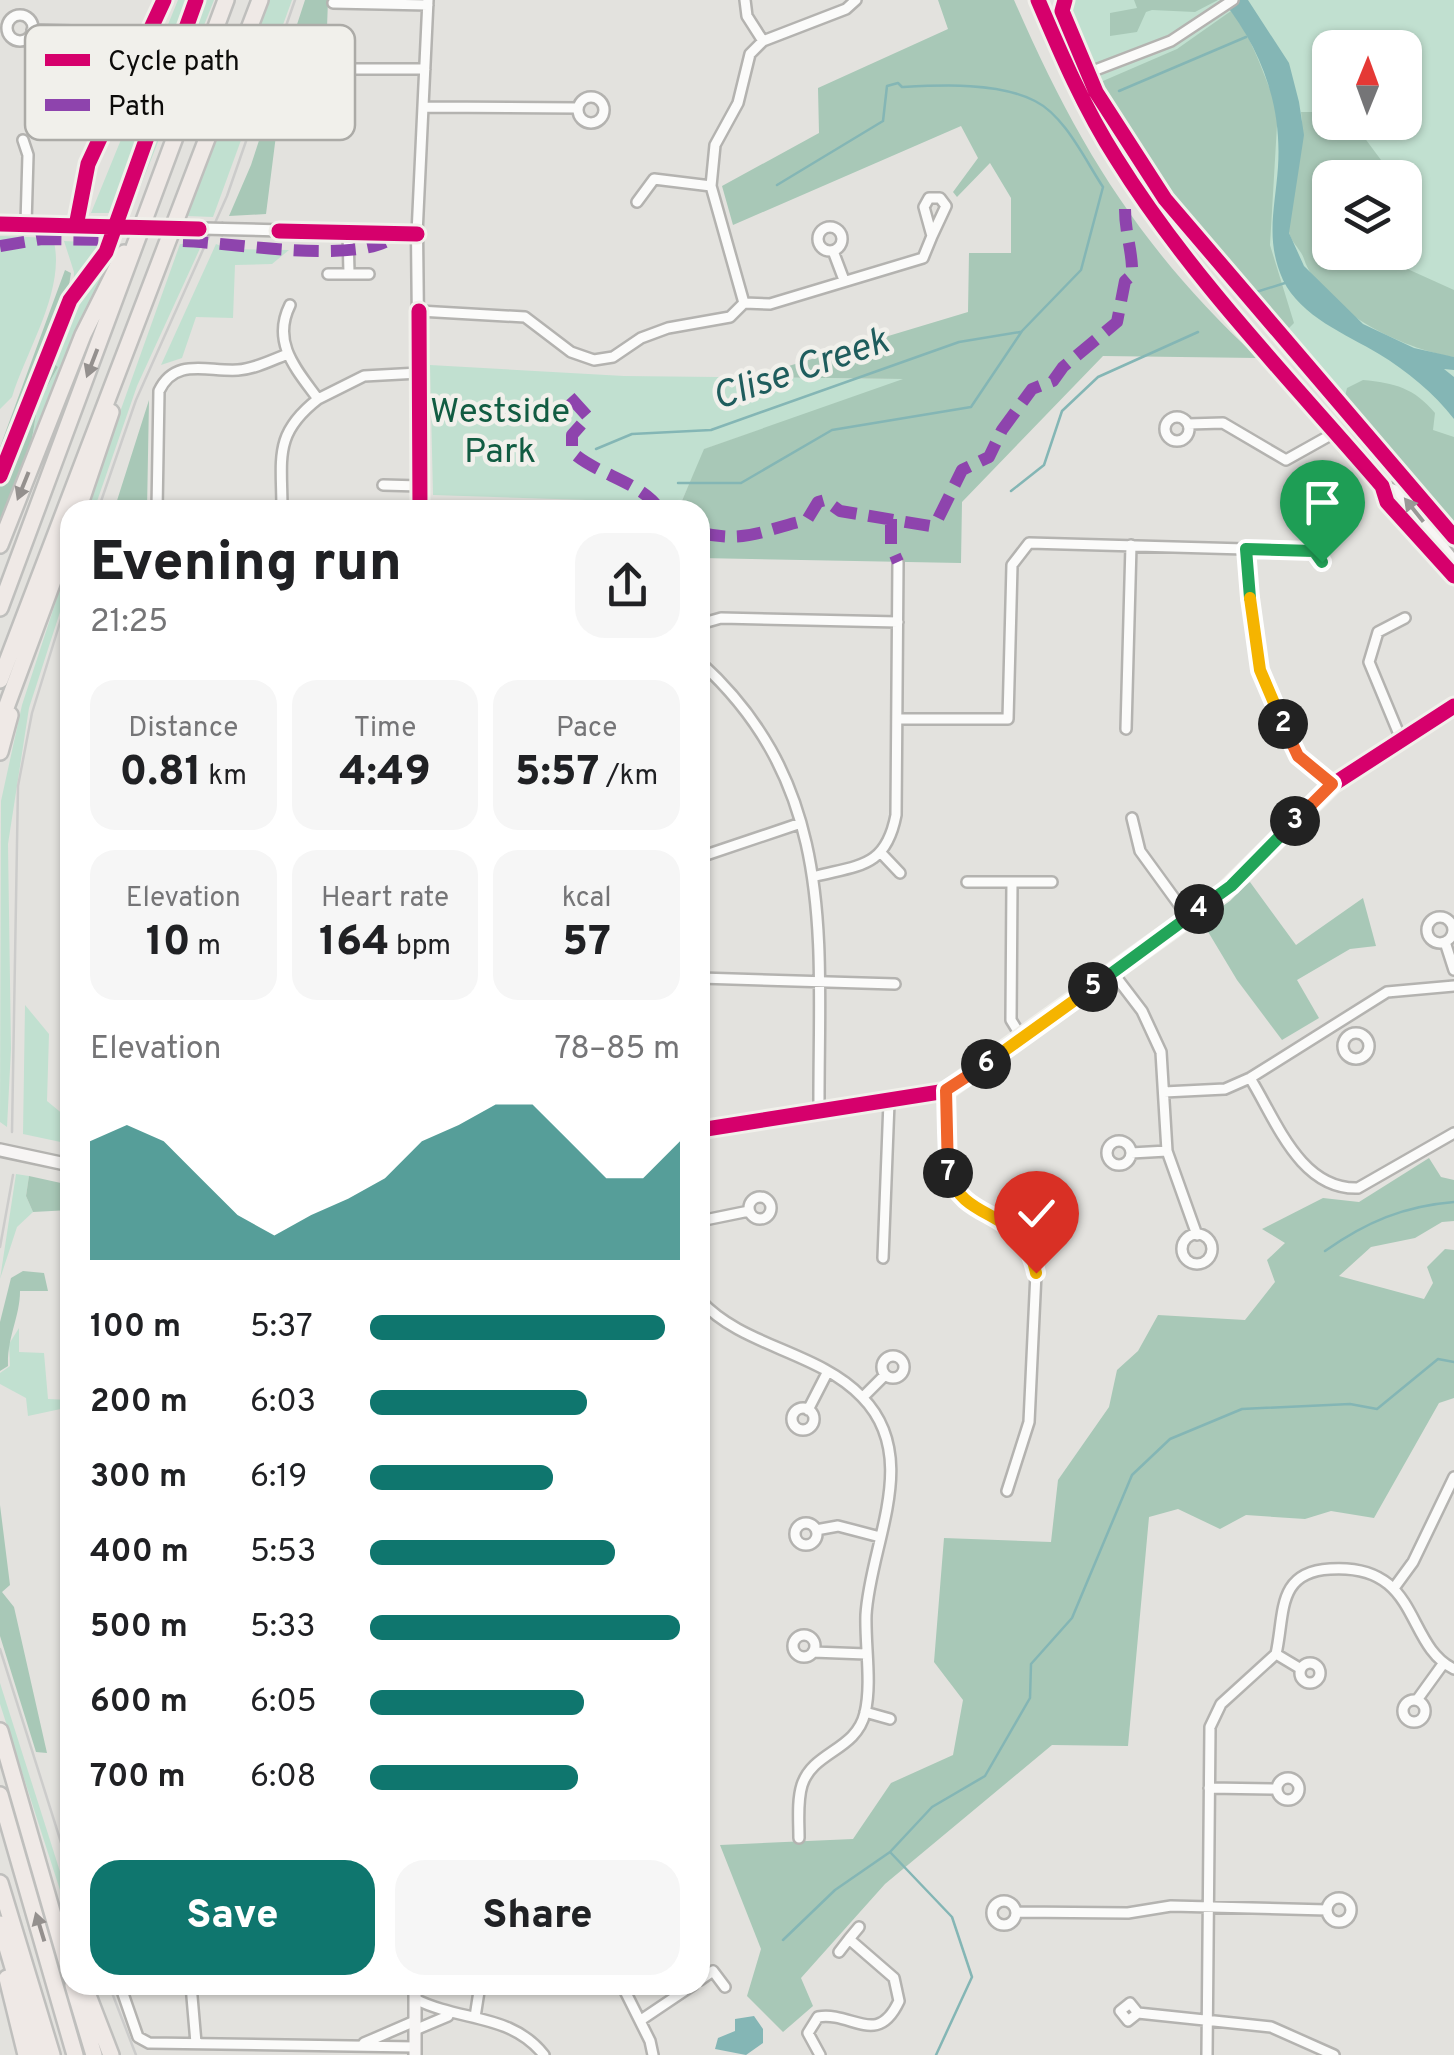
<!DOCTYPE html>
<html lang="en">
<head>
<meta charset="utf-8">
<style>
  :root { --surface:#fff; --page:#f6f6f6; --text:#202124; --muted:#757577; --accent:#0f766e }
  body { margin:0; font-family:Overpass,sans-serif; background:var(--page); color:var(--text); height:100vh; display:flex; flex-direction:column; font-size:38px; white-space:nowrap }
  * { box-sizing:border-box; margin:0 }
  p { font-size:32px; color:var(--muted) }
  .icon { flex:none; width:55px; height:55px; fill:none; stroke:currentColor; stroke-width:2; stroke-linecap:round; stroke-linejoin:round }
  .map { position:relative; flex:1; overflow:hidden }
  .side { position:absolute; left:60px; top:500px; width:650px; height:1495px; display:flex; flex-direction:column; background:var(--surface); border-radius:30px; box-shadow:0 2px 8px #0004 }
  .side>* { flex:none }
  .needle { width:65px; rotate:1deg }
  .buttons { position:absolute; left:1312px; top:30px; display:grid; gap:20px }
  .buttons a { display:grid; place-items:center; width:110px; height:110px; border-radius:20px; background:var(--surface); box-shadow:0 2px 8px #0004; font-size:50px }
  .pin { position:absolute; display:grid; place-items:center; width:85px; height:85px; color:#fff; margin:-102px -42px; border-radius:50% 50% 50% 0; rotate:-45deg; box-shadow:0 0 10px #0007 }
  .pin .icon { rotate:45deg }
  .km { position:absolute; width:50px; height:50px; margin:-25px; border-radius:50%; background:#222; color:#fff; font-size:28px; line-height:50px; text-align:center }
  .round { display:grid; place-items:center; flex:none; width:105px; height:105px; border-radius:30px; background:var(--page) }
  .head { display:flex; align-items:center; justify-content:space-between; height:170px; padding:0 30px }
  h1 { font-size:55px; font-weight:800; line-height:75px }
  .metrics { display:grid; grid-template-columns:repeat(3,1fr); gap:15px; height:170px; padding:10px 30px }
  .metrics div { display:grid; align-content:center; border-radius:25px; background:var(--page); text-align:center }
  .metrics b { font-size:42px; font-weight:800 }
  .metrics small { font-size:28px; font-weight:400 }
  .metrics p { font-size:28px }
  .chart { height:280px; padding:20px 30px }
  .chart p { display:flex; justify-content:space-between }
  .chart svg { width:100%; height:180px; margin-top:10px; fill:var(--accent); opacity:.7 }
  .action { display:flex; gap:20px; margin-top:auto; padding:20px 30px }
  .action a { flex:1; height:115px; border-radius:30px; background:var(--accent); color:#fff; font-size:40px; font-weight:800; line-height:115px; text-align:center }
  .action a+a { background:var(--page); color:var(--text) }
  ul { padding:0 30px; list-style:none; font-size:32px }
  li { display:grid; grid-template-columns:160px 120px 1fr; align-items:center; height:75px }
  li i { height:25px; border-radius:12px; background:var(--accent) }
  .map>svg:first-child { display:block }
  .green { fill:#c1e0d0; fill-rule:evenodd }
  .forest { fill:#a8c8b7 }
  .water { fill:#84b6b5 }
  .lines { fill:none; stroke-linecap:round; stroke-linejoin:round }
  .stream { stroke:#84b6b5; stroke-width:2.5 }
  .minor-casing { stroke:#b4b3b0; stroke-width:14 }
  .tertiary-casing { stroke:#b4b3b0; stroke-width:15 }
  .secondary-casing { stroke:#b4b3b0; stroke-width:16 }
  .motorway-casing { stroke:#bfbfbd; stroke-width:20 }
  .minor { stroke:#fbfbfa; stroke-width:9 }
  .tertiary { stroke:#fbfbfa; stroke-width:10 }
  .secondary { stroke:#f7f5f4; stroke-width:11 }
  .motorway { stroke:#efe9e6; stroke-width:15 }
  .tram { stroke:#cccccb; stroke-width:2.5 }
  .tertiary-bridge-casing { stroke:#b4b3b0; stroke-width:15; stroke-linecap:butt }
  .tertiary-bridge { stroke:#fbfbfa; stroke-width:10 }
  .quiet { stroke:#8e44ad; stroke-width:12; stroke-dasharray:25 12; stroke-linecap:butt }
  .cycleway-casing { stroke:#f1f0eb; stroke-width:21 }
  .cycleway { stroke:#d6006c; stroke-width:15 }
  .oneway { fill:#94908e }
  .oneway2 { fill:#999796 }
  .split-1-casing { stroke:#fff; stroke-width:20 }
  .split-2-casing { stroke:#fff; stroke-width:20 }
  .split-3-casing { stroke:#fff; stroke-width:20 }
  .split-4-casing { stroke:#fff; stroke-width:20 }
  .split-5-casing { stroke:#fff; stroke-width:20 }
  .split-6-casing { stroke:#fff; stroke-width:20 }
  .split-7-casing { stroke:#fff; stroke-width:20 }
  .split-8-casing { stroke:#fff; stroke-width:20 }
  .split-1 { stroke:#22a559; stroke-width:12 }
  .split-2 { stroke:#f5b400; stroke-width:12 }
  .split-3 { stroke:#f0652b; stroke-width:12 }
  .split-4 { stroke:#22a559; stroke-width:12 }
  .split-5 { stroke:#22a559; stroke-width:12 }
  .split-6 { stroke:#f5b400; stroke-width:12 }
  .split-7 { stroke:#f0652b; stroke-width:12 }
  .split-8 { stroke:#f5b400; stroke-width:12 }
  .labels { text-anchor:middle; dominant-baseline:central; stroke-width:9; stroke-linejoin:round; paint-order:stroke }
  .park-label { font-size:35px; fill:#115c42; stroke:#f1f0eb }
  .water-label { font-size:38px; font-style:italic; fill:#1f5d5d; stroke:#f1f0eb }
  .key { fill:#f1f0eb; stroke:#acaba7; stroke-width:2.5 }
  .key-label { font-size:28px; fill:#0c0b09 }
</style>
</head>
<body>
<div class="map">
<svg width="1454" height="2055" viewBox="0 0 1454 2055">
  <rect width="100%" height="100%" fill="#e3e2de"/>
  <path class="green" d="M178,0H214L130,213H91Z
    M268,0H292L213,217L187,216Z
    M1056,0H1454V542L1151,173L1100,93ZM1330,48H1405V122H1330ZM1330,178H1405V252H1330Z
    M0,236L53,238C67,287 28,347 12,397L0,409Z
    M64,241L107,243L73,294L74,272Z
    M112,243H116L28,462L38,404L58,367L48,358L71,305Z
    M180,244H202L137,386L94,510H85Z
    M216,244L229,249L289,250L272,264L235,265L233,318L196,317L182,358L161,365Z
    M430,365L624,376L907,379L705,449L681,503L433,495Z
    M70,558V581L29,708L8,844L11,1049L7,1127L0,1122L1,801L22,705Z
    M25,1005L49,1034L47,1101L70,1120V1144L23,1134Z
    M16,1174L29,1176L26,1196L33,1212L17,1227L0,1279Z
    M19,1328V1352L44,1353L48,1399L70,1400V1407L28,1416L26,1398L0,1384V1373L10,1366L9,1344Z
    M0,1683L70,1903V1921L0,1704Z"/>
  <path class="forest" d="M305,0H328L326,55L313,57L311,97L281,96L266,214L229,216L251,165Z
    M938,0H1014C1077,145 1141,250 1258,358L1103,356L962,502L961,563L700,558V510H634V502L681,503L704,449L903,379L752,377L968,312L969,253H1011V198L990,163L957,197L953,192L978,158L961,126L733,225L722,186L819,133L818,88L948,29Z
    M1134,0H1218L1195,12L1152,10L1146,12L1137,32L1110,36V13L1137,8Z
    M1231,11C1254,39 1264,78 1278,108L1270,245L1294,323L1282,335L1236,275L1192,228L1126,139L1096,84L1177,49Z
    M1301,112H1325L1330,122L1358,129L1381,160L1376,167L1346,170L1347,177L1330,178V252L1372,253L1454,290V357C1402,349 1321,309 1304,259C1301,249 1291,243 1289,232C1283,201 1307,154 1301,112Z
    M65,270L71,273L66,304L0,469V447Z
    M48,358L58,367L38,403L28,462L0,536V482Z
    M1363,380C1395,383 1414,388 1435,413L1433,430L1454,437V534L1344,401L1347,388Z
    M149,400L147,510H114Z
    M1250,882L1296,945L1363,898L1376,946L1350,949L1297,980L1319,1018L1282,1040L1237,980L1201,920Z
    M1429,1158L1441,1177L1454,1180V1221L1442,1222L1415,1238L1371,1247L1339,1276L1424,1299L1433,1283L1427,1267L1445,1249L1454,1250V1398L1439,1403L1374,1518L1331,1511L1305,1519L1246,1515L1220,1529L1178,1509L1149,1517L1128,1746L1052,1745L885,1884L801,1978L813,2006L783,2032L747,1996L761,1949L720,1845L853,1839L891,1783L953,1755L963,1700L934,1662L944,1538L1051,1542L1058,1480L1109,1407L1117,1370L1138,1351L1158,1315L1245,1320L1275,1282L1267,1260L1285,1243L1262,1229L1323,1198L1359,1202Z
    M29,1176L70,1185V1210L33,1212L26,1196Z
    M23,1271L44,1273L48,1291H20C20,1317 7,1337 8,1366L0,1371V1322L11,1278Z
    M0,1505L10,1585L2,1592L14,1607L47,1753L36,1752L0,1636Z"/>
  <path class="water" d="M1222,0H1248L1289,63L1299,102L1304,135L1289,233L1304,266L1363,324L1414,348L1454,357V370L1444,369L1454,377V419C1434,393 1407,371 1379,354C1346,334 1301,317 1283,280C1265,240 1275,209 1278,167C1282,106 1262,49 1222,0Z
    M754,2016L763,2029V2043L746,2055L715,2049L718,2038L735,2031V2019Z"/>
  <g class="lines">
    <path class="stream" d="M1119,91L1246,37
      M1253,293L1285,283
      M596,449L632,434L711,430L959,342L1020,332
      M678,483H741L832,430L971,407L1022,331L1081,270L1103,187C1085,160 1065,116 1035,101C998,82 942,85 902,87L898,83L887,86L883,121L777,185
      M1011,491L1044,465L1062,411L1098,377L1198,332
      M1325,1251C1366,1222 1404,1206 1454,1202
      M783,1940L835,1890L890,1852
      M936,2055L972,1977L952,1917L890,1852L932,1807L985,1776L1030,1698L1031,1664L1072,1618L1132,1475L1170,1439L1242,1409L1350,1404L1377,1409L1438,1359L1454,1362"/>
    <g class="minor-casing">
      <path id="minor" d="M745,0L747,16L763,41
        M333,3L428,5
        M7 28a13 13 0 1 1 26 0a13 13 0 1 1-26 0Z
        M32,30L152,33
        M322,69H425
        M1072,79L1171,41L1233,0
        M578 110a13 13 0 1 1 26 0a13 13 0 1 1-26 0Z
        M425,107L578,108
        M23,140L28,155L26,224
        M929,198H940L946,206L932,236L924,207Z
        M637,202L654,179L711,186
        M0,224L76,226L88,164L164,0
        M818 239a12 12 0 1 1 24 0a12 12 0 1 1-24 0Z
        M348,232L349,273
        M417,234L428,0
        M833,251L844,280
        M328,274H369
        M744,303L711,186L715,145L738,103L750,54L763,41L846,9L856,0
        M419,311L525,317L571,352L594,360L613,357L641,338L668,328L730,317L744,303L770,304L923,258L932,236
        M318,399L364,376L419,373
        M1165 429a12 12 0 1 1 24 0a12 12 0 1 1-24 0Z
        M1188,424L1223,423L1286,460L1336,432
        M383,485L420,486
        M157,510L159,391C175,357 207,372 238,370C254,369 270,361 285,355
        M282,510C282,458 273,434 318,399C297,370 271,343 290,305
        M1246,549C1253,633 1258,731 1332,785
        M700,624L721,618L898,622
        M700,662C840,789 818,944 819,1112
        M897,719H1008
        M1008,719L1012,565L1029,543L1314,551L1322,562
        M1126,729L1131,545
        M1401,739L1369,662L1378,632L1405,618
        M1132,818L1140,851L1188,917
        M882,854L900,873
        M700,857L801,823
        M816,876C860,865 886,867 896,815L898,562
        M967,882H1052
        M1012,882L1011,1020L1022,1038
        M1427 930a13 13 0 1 1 26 0a13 13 0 1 1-26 0Z
        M1445,942L1454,970
        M1113,973L1142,1011L1161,1052L1167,1151L1197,1235
        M700,978L895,984
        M1343 1046a13 13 0 1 1 26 0a13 13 0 1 1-26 0Z
        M1250,1078C1276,1120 1300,1190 1358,1188L1454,1133
        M946,1091C947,1118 939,1161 952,1186C974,1227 1024,1206 1036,1273L1029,1422L1007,1491
        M1164,1092L1225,1089L1250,1078L1387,992L1454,986
        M1107 1153a12 12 0 1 1 24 0a12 12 0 1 1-24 0Z
        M1131,1153L1167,1151
        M749 1208a11 11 0 1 1 22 0a11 11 0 1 1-22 0Z
        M700,1221L749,1211
        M1182 1249a15 15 0 1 1 30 0a15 15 0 1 1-30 0Z
        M883,1258L889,1102
        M700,1300C742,1347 818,1351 862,1397C922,1458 870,1544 866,1615C865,1646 872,1683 865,1713C856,1751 813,1751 802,1785C797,1801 799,1821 799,1838
        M882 1367a11 11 0 1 1 22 0a11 11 0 1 1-22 0Z
        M863,1397L885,1375
        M792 1419a11 11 0 1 1 22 0a11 11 0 1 1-22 0Z
        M808,1410L827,1373
        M795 1534a11 11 0 1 1 22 0a11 11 0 1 1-22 0Z
        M816,1530L838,1526L880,1537
        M1394,1588L1413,1562L1454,1477
        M793 1646a11 11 0 1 1 22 0a11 11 0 1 1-22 0Z
        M813,1652L866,1654
        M1276,1654L1301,1669
        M1300 1673a10 10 0 1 1 20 0a10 10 0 1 1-20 0Z
        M1403 1711a11 11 0 1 1 22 0a11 11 0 1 1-22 0Z
        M1417,1700L1443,1664
        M865,1712L890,1719
        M1277 1789a11 11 0 1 1 22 0a11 11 0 1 1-22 0Z
        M1209,1788L1277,1789
        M70,1813V1817
        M1327 1910a12 12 0 1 1 24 0a12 12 0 1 1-24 0Z
        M992 1913a12 12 0 1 1 24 0a12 12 0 1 1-24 0Z
        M1017,1912L1128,1913L1171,1906L1327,1910
        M839,1952L849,1939
        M700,1980L713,1971L725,1987
        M120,1985L138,2037L149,2043L415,2047
        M191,1985L196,2043
        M622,1985L650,2041L653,2055
        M415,1999C461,2022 511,2013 544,2055
        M1138,2013L1128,2021L1120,2011L1130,2003L1138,2013L1271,2027L1334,2055
        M475,2017L480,1985
        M641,2020L693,1985
        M415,2030L448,2016
        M364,2043L415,2021
        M820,2055L808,2033L818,2017C852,2011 877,2048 899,2001L894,1978L849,1939L859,1927
        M1207,2055L1210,1727L1221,1704L1276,1654C1285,1614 1276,1572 1330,1569C1421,1563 1404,1645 1454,1669"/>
    </g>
    <g class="tertiary-casing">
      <path id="tertiary" d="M76,226H102
        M223,229L417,234L420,510"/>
    </g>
    <g class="secondary-casing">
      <path id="secondary" d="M1038,0C1061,54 1084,108 1116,158C1190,277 1291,380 1382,486L1387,502L1454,576
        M1382,486L1400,493L1454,562
        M700,1130L946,1091L1223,893L1332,785L1454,706
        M0,1150L70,1165
        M415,2055V1985"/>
    </g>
    <g class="motorway-casing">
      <path id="motorway" d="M78,510L111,412
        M0,545L83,335L124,253
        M0,608L226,0
        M0,680L260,0
        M0,724L70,535
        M0,752L10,715
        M0,1731L70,1974
        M0,1795L75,2055
        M0,1883L52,2055
        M0,1924L39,2055
        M7,1978L26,2055
        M73,1985L94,2055
        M84,1985L111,2055"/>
    </g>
    <use href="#minor" class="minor"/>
    <use href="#tertiary" class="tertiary"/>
    <use href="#secondary" class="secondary"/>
    <use href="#motorway" class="motorway"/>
    <path class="tram" d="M98,510L136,400L227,196L295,0
      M12,1132L18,786L32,713L70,590
      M0,1247L13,1175
      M0,1649L70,1871
      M109,1985L136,2055"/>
    <g class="tertiary-bridge-casing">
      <path id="tertiary-bridge" d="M102,226L223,229"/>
    </g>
    <use href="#tertiary-bridge" class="tertiary-bridge"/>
    <path class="quiet" d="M183,241C233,243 342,262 385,242
      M0,246L42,239L113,240
      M570,397L588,417L572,435V452C597,475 642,482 660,510
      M891,519V546L898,562
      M700,533C750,543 762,530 807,520L818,502L825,500L840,511L930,526L938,519L962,470L989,457L1002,430L1032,389L1053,381L1063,367L1117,322L1125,281L1132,275C1133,252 1125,234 1125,209"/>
    <g class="cycleway-casing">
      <path id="cycleway" d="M1038,0C1061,54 1084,108 1116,158C1190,277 1291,380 1382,486L1387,502L1454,576
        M1065,0L1062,11L1096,92L1165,199L1454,537
        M0,224L199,229
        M76,226L88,164L164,0
        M279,231L417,234
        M419,311L420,510
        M0,476L70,300L106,252L196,0
        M700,1130L946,1091L1223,893L1332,785L1454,706"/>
    </g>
    <use href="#cycleway" class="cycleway"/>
  </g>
  <defs><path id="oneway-solid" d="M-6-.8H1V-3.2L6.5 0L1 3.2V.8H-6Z" transform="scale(2.5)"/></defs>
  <g class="oneway">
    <use href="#oneway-solid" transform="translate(92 363) rotate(111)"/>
    <use href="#oneway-solid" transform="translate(23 486) rotate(112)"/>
    <use href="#oneway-solid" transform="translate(40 1927) rotate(-107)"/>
  </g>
  <use class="oneway2" href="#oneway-solid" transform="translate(1414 510) rotate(-129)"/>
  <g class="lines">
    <g class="split-1-casing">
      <path id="split-1" d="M1250,598L1246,549L1314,551L1322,562"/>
    </g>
    <g class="split-2-casing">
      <path id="split-2" d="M1250,598L1260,670L1283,724"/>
    </g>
    <g class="split-3-casing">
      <path id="split-3" d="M1283,724L1298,756L1332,784L1295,821"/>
    </g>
    <g class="split-4-casing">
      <path id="split-4" d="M1199,909L1231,886L1295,821"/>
    </g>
    <g class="split-5-casing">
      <path id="split-5" d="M1093,987L1199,909"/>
    </g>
    <g class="split-6-casing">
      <path id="split-6" d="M986,1064L1093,987"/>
    </g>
    <g class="split-7-casing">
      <path id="split-7" d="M948,1173L946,1090L986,1064"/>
    </g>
    <g class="split-8-casing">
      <path id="split-8" d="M948,1173C965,1225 1023,1206 1036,1273"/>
    </g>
    <use href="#split-1" class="split-1"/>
    <use href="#split-2" class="split-2"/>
    <use href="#split-3" class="split-3"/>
    <use href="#split-4" class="split-4"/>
    <use href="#split-5" class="split-5"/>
    <use href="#split-6" class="split-6"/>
    <use href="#split-7" class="split-7"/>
    <use href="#split-8" class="split-8"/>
  </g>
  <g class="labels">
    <g class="park-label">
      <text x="500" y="413">Westside<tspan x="500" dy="40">Park</tspan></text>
    </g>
    <g class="water-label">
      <text transform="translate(801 371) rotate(-19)">Clise Creek</text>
    </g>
  </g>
  <rect x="25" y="25" width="330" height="115" rx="15" class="key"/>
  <rect x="45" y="54" width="45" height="12" fill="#d6006c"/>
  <rect x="45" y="99" width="45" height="12" fill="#8e44ad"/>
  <g class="key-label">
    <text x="108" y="70">Cycle path</text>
    <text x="108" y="115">Path</text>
  </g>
</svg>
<div class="buttons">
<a><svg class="needle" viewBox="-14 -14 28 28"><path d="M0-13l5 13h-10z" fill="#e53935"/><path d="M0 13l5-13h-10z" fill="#757577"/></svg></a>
<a><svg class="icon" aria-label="layers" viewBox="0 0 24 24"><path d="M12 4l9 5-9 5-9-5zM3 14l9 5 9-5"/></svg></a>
</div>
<div class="pin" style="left:1322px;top:562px;background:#1e9e55"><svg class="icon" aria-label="arrive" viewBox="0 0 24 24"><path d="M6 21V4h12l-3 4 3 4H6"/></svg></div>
<div class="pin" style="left:1036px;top:1273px;background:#d93025"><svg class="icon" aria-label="check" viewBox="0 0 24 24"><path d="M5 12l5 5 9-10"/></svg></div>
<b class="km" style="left:1283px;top:724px">2</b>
<b class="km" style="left:1295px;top:821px">3</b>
<b class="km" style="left:1199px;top:909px">4</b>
<b class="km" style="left:1093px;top:987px">5</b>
<b class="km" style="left:986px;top:1064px">6</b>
<b class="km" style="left:948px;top:1173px">7</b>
<section class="side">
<div class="head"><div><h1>Evening run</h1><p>21:25</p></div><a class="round"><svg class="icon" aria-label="share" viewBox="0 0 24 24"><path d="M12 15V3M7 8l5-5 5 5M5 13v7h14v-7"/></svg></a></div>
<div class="metrics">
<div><p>Distance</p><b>0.81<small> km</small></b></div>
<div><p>Time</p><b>4:49</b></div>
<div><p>Pace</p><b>5:57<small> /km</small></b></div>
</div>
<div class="metrics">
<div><p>Elevation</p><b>10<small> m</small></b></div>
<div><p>Heart rate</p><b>164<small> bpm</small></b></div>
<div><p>kcal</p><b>57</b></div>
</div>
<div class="chart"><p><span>Elevation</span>78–85 m</p>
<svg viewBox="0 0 160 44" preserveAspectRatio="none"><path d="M0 44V15L10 11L20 15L30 24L40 33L50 38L60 33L70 29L80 24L90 15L100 11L110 6L120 6L130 15L140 24L150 24L160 15V44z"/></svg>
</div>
<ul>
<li><b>100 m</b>5:37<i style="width:95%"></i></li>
<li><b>200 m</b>6:03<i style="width:70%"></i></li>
<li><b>300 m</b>6:19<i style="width:59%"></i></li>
<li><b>400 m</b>5:53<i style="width:79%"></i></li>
<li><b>500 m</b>5:33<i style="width:100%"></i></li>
<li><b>600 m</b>6:05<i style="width:69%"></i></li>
<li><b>700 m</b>6:08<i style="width:67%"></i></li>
</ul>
<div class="action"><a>Save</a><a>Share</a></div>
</section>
</div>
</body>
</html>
